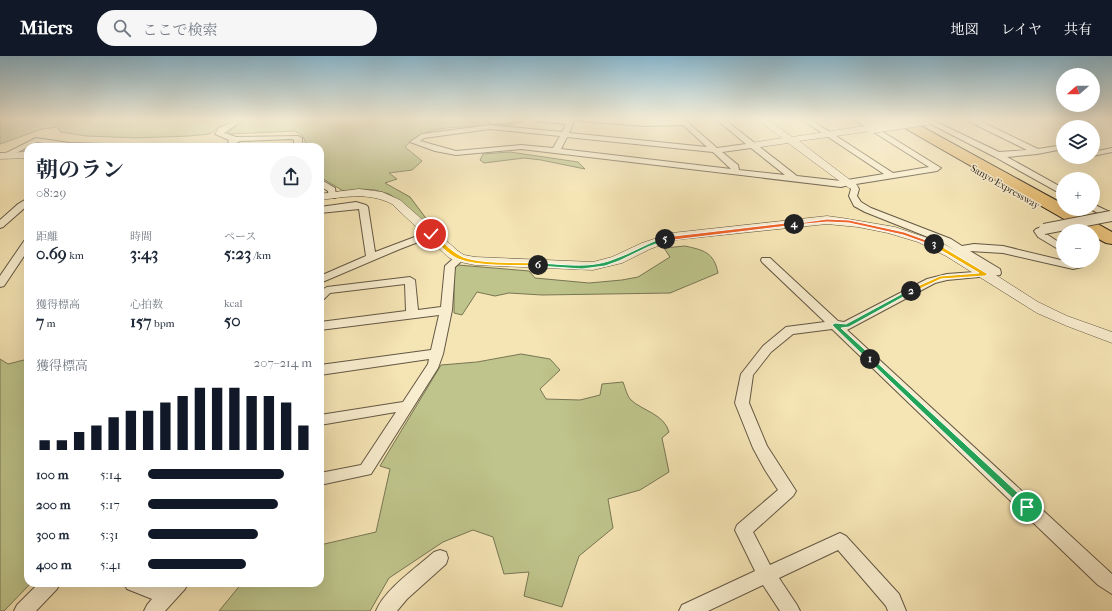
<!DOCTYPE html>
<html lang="ja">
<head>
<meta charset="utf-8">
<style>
  :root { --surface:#fff; --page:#f6f6f7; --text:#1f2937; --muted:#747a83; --accent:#111827 }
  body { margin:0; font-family:"IM FELL French Canon","Noto Serif JP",serif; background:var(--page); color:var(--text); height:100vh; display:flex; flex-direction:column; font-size:15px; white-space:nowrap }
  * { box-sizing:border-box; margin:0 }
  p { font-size:13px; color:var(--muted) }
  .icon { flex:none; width:22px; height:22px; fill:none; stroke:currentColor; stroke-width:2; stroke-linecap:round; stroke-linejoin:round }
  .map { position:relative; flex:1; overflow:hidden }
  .sheet { position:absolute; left:24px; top:87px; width:300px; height:444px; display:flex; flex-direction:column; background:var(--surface); border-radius:12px; box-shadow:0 4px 16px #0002 }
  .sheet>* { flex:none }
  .needle { width:26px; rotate:250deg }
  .fabs { position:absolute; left:1056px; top:12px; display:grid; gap:8px }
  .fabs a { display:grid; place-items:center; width:44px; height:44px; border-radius:50%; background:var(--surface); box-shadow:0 4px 16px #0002; font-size:20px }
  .pin { position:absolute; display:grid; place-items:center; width:34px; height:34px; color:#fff; margin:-17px; border:2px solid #fff; border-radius:50%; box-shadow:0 1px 4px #0007 }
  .km { position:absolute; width:20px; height:20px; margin:-10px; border-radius:50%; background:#222; color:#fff; font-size:11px; line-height:20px; text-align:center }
  .round { display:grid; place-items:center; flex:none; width:42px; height:42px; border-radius:21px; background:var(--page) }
  .summary { display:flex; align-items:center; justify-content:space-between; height:68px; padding:0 12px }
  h1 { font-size:22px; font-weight:700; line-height:30px }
  .stats { display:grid; grid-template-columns:repeat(3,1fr); gap:6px; height:68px; padding:4px 12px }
  .stats div { display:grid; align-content:center }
  .stats b { font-size:17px; font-weight:700 }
  .stats small { font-size:11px; font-weight:400 }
  .stats p { font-size:11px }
  .chart { height:112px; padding:8px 12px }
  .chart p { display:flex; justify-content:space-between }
  .chart svg { width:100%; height:72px; margin-top:4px; stroke:var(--accent); stroke-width:6 }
  ul { padding:0 12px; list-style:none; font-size:13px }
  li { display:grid; grid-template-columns:64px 48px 1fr; align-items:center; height:30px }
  li i { height:10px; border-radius:5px; background:var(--accent) }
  header { display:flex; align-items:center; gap:24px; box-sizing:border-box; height:56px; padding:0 20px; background:var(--accent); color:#fff }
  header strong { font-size:19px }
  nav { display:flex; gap:22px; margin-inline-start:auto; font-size:14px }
  .search { width:280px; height:36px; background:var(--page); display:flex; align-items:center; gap:10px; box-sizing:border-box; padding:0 14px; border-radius:22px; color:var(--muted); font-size:15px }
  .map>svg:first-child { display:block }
  .green { fill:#bec48b; stroke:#787654 }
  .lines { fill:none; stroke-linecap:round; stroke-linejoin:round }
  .minor-casing { stroke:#645844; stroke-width:2 }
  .tertiary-casing { stroke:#645844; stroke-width:1 }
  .motorway-casing { stroke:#33291e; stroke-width:2 }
  .minor { fill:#f8edce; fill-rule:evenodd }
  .tertiary { fill:#f8edce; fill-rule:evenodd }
  .motorway { fill:#eac27a; fill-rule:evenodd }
  .minor-bridge-casing { stroke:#645844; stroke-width:12; stroke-linecap:butt }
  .tertiary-bridge-casing { stroke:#645844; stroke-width:11; stroke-linecap:butt }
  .minor-bridge { stroke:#f8edce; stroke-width:10 }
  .tertiary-bridge { stroke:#f8edce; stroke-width:10 }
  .split-1 { fill:#22a559; stroke:#fff }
  .split-2 { fill:#22a559; stroke:#fff }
  .split-3 { fill:#f5b400; stroke:#fff }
  .split-4 { fill:#f0652b; stroke:#fff }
  .split-5 { fill:#f0652b; stroke:#fff }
  .split-6 { fill:#22a559; stroke:#fff }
  .split-7 { fill:#f5b400; stroke:#fff }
  .labels { text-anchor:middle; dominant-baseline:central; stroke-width:3; stroke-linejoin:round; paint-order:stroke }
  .far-street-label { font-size:10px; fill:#33291e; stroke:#f8edce }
</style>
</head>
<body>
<header>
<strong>Milers</strong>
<div class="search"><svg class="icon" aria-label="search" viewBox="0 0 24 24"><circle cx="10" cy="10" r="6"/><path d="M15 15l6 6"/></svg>ここで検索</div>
<nav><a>地図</a><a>レイヤ</a><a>共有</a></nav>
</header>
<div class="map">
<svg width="1112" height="555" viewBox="0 0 1112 555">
  <rect width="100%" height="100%" fill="#f5e4b4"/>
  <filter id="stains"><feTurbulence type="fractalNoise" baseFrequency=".005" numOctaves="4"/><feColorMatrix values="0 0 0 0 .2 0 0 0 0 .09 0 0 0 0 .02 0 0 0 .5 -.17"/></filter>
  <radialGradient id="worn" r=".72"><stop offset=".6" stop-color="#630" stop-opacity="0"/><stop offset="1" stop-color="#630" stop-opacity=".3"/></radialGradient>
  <path class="green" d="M2,63H228L210,78L189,80L136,82L86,80L60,76L57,71L42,73L0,88V64Z
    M241,63H528C492,81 433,57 405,91L422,105L412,114L389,117L397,123L385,127L410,141L428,165L424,166L398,144L389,138L375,134L360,133L345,136L320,121V91H314L305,86L303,80L295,75L231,78L228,76L242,66Z
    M510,96L578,106L585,113L541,104L524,102L484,107L480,104L483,98Z
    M685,190C703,194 714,196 718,217L670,237L542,239L509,237L495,240L477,236L462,259L454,257V213L458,209L529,215L535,222L589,227L622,224L638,221L670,201L664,192Z
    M521,298L550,303L560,314L540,333L546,343L580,344L600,339L602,328L623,326C625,331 627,340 631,344C643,355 664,358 669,376L662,382L669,416L640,434L608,443L613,472L579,500L562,551L524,540L529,516L504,518L493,481L473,474L443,486L389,522L370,555H219L242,527H320V489L376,476L390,413L380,410L441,309L477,306Z
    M0,303L8,308L28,303V527H31L4,555H0Z"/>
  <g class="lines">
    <g class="minor-casing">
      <path id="minor" d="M231,63H237V68L224,77L236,81L298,80L302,82V91H294V84L292,83L240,85L236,87L235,91H227L229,84L215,78L219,72L230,67Z
        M503,63H525L521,65L492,68L488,66L492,64Z
        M532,63H575L569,77L707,91L683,69L645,70L580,65L576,63L678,65L677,63H684L717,92L746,88L716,63H724L797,120L841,125L884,118L801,63H810L893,117L929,111L853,63H862L941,112L937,115L856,128L859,133L857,140L861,146L871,152L951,183L962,190L974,188L1003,190L1073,207L1075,206L1074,205H1085L1082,211L1073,213L1003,197L970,195L1000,213L1001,217L1000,219L947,224L935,227L847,274L1112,518V538L1098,529L832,273L793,278L771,296L753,319L749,347L767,390L796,435L793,440L753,476L770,509L840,477L846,480L899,538L906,555H888L886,550L838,494L779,522L797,549L800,555H780L763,529L708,555H679L682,549L755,515L735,474L737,469L778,434L765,414L753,392L735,347L741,318L763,290L786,271L825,266L762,206L761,204L762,202H770L838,265L844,266L927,223L947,218L988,215L943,187L865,156L854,150L849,140L851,133L849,129L841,131L521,93L456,99L435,95L410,86L422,78L490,69L562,76L566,68L536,65ZM490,73L560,80L553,92L521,89L456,95L420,85L424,82ZM567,81L713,96L731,113L561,93ZM751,92L785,119L739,114L738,109L722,96Z
        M921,63H930L999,96L1027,94L968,65V63H976L1038,93L1063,89V93L1037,98L1007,101L1063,132V139L995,101Z
        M36,82L69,87L142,89L146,91H67L37,86L7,102H4L0,100Z
        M1112,92V96L1093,100V96Z
        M320,123L335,132L336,140L335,142H329L328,135L320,130Z
        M28,142V149L3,171L0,172V164L18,148Z
        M356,146L366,149L368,151L375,196L428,176L431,175L436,178L434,180L400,193L320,227V220L366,200L359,153L320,157V151Z
        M1093,148L1112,157V164L1090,153H1093Z
        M1044,170L1049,173L1045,177L1063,189V196L1038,181L1034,175L1036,173Z
        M28,184V194L4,230L0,231V220L24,185Z
        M460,199L465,202L455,211L452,254L443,298L438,312L371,418L320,429V417L361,409L396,356L320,369V359L403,346L428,308L429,303L320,319V309L431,294L439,259L320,274V266L406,255L405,228L330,237L324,243L320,244V235L327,231L410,221L415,224L418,254L441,251L445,210L456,200Z
        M440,494L446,496L448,502L446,508L407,543L397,555H376C385,533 416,512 434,496Z
        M39,527H60L57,533L36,555H14L17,549Z
        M124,527H156L164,530L167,527H188L185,533L165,555H144L147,549L152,543L127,533Z"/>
    </g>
    <g class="tertiary-casing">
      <path id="tertiary" d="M757,63H767L792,81L872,69L875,70L877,72L872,75L799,85L858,130L853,133L849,132L788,87L754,92L751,91L749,89L751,87L782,82Z
        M28,96V102L0,103V97Z
        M359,133L382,136L400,144L458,195L464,199L475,201L593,206L612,201L642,187L672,177L827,160L842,162L895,171L942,187L966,200L1038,246L1067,260L1112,276V287L1067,270L1037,257L946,200L918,186L888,177L858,171L827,168L674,184L650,193L622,207L593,214L475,209L455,205L448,201L392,148C369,136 345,141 320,144V138Z"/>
    </g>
    <g class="motorway-casing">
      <path id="motorway" d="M892,63H908L1063,148V153H1071L1112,176V188L1106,187L1093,180V175H1085L894,66Z"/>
    </g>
    <use href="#minor" class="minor"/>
    <use href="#tertiary" class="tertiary"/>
    <use href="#motorway" class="motorway"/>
    <g class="minor-bridge-casing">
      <path id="minor-bridge" d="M1044,173L1111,160"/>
    </g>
    <g class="tertiary-bridge-casing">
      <path id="tertiary-bridge" d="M872,72L927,64"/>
    </g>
    <use href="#minor-bridge" class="minor-bridge"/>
    <use href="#tertiary-bridge" class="tertiary-bridge"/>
  </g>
  <linearGradient id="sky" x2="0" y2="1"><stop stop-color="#8ab8cf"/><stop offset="0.45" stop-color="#faf3dd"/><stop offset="1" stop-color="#faf3dd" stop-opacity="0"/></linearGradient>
  <rect width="1112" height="140" fill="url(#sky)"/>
  <path class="split-1" d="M870,300L1030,448L1031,451L1030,453H1024L868,304L867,303Z"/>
  <path class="split-2" d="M909,234L914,235L849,271L841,272L873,301V304H868L832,269L835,267L846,268Z"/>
  <path class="split-3" d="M932,187H936L988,218L985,220L941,223L913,236H909V234L940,220L979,217L932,189Z"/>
  <path class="split-4" d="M827,163L849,164L904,176L937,188L934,190L903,179L849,167L827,166L794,169L792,168Z"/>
  <path class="split-5" d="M794,166L797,168L796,169L665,185L662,183L665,181Z"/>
  <path class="split-6" d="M665,181L667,182V184L648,191L619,205L605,210L582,213L538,210L535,209L538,207C563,208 590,213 614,203C632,197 647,187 665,181Z"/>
  <path class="split-7" d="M430,177H433C442,185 452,196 463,201C482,208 517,206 538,207L541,209L538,210C515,209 478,211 458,203C447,198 438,187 430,179Z"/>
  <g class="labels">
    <g class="far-street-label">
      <text transform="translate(1005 131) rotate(30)">Sanyo Expressway</text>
    </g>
  </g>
  <rect width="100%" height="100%" filter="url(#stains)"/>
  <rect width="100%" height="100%" fill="url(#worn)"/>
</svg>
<div class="fabs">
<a><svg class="needle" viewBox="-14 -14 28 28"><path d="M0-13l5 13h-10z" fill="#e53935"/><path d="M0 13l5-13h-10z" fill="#747a83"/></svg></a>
<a><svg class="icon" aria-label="layers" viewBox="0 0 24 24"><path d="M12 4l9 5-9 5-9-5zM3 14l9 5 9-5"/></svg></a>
<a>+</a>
<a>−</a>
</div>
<div class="pin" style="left:1027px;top:451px;background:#1e9e55"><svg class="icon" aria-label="arrive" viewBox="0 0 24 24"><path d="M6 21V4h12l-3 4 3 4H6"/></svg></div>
<div class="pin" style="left:431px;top:178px;background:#d93025"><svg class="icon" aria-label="check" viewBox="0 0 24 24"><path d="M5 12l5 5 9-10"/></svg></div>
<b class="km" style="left:870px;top:303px">1</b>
<b class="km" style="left:911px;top:235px">2</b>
<b class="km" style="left:934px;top:188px">3</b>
<b class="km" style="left:794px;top:168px">4</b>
<b class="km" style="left:665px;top:183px">5</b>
<b class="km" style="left:538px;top:209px">6</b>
<section class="sheet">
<div class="summary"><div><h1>朝のラン</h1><p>08:29</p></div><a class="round"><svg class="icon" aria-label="share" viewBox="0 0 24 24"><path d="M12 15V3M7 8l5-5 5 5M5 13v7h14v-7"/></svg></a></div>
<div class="stats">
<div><p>距離</p><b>0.69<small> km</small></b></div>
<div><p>時間</p><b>3:43</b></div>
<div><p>ペース</p><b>5:23<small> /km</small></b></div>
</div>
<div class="stats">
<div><p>獲得標高</p><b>7<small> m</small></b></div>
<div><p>心拍数</p><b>157<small> bpm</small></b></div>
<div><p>kcal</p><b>50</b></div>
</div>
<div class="chart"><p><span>獲得標高</span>207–214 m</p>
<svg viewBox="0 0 160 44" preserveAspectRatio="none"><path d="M5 44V38M15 44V38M25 44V33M35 44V29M45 44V24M55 44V20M65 44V20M75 44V15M85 44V11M95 44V6M105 44V6M115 44V6M125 44V11M135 44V11M145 44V15M155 44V29"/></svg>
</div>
<ul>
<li><b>100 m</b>5:14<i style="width:83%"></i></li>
<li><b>200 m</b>5:17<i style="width:79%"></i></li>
<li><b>300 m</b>5:31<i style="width:67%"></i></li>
<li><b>400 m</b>5:41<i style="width:60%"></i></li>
</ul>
</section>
</div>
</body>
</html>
